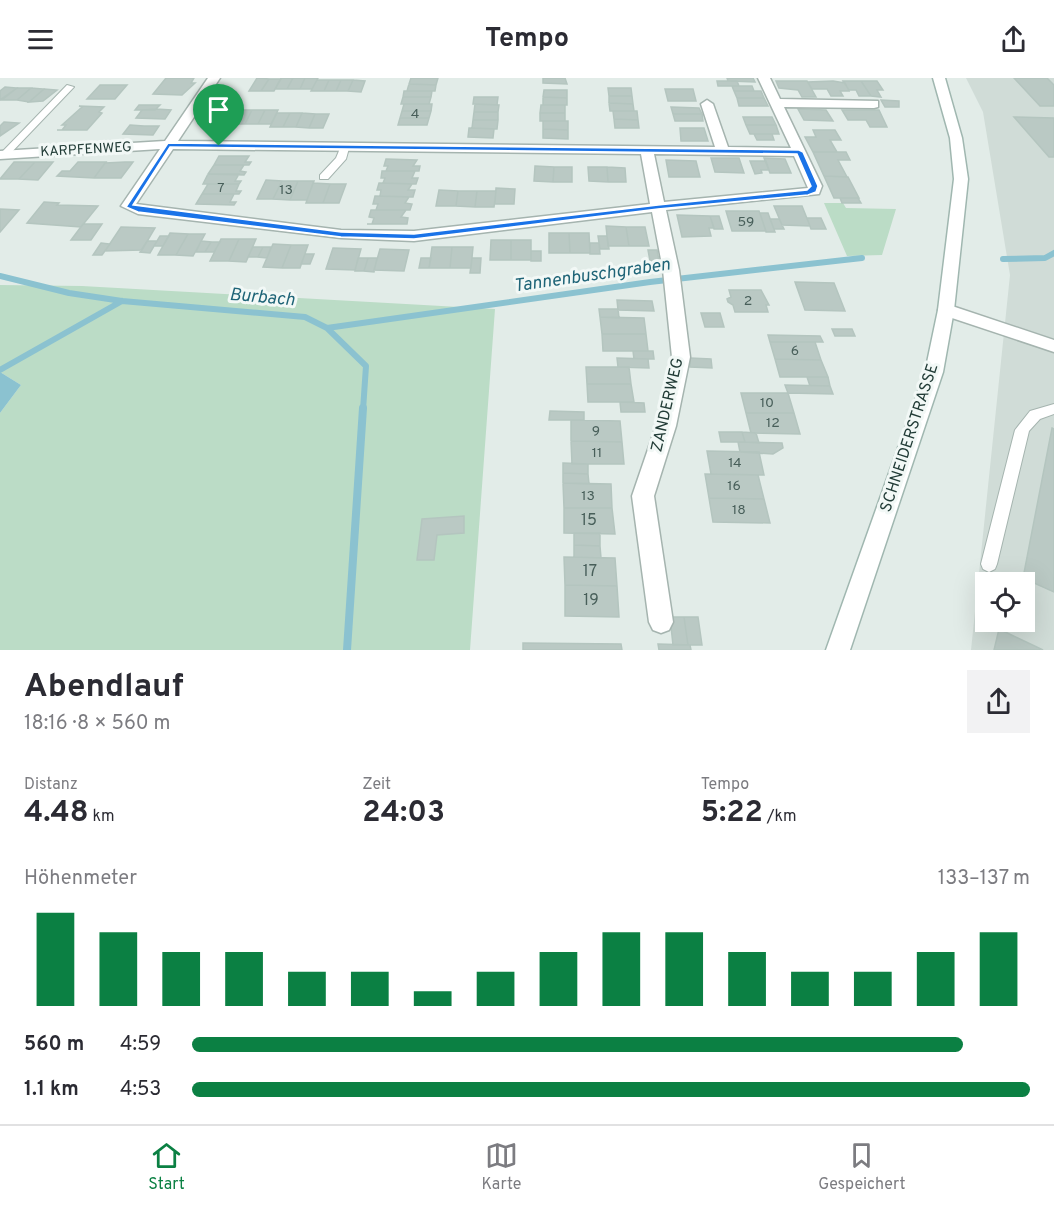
<!DOCTYPE html>
<html lang="de">
<head>
<meta charset="utf-8">
<style>
  :root { --surface:#fff; --page:#f2f2f3; --text:#2b2b33; --muted:#7c7c81; --line:#e1e1e2; --accent:#0b8043 }
  body { margin:0; font-family:Overpass,sans-serif; background:var(--page); color:var(--text); height:100vh; display:flex; flex-direction:column; font-size:22px; white-space:nowrap }
  * { box-sizing:border-box; margin:0 }
  p { font-size:20px; color:var(--muted) }
  .icon { flex:none; width:33px; height:33px; fill:none; stroke:currentColor; stroke-width:2; stroke-linecap:round; stroke-linejoin:round }
  .map { position:relative; height:572px; overflow:hidden }
  .panel { display:flex; flex-direction:column; background:var(--surface); flex:1 }
  .panel>* { flex:none }
  .tools { position:absolute; left:975px; top:494px; display:grid; gap:12px }
  .tools a { display:grid; place-items:center; width:60px; height:60px; border-radius:0px; background:var(--surface); box-shadow:0 6px 24px #0002; font-size:30px }
  .pin { position:absolute; display:grid; place-items:center; width:51px; height:51px; color:#fff; margin:-62px -26px; border-radius:50% 50% 50% 0; rotate:-45deg; box-shadow:0 0 6px #0007 }
  .pin .icon { rotate:45deg }
  .round { display:grid; place-items:center; flex:none; width:63px; height:63px; border-radius:0px; background:var(--page) }
  .head { display:flex; align-items:center; justify-content:space-between; height:102px; padding:0 24px }
  h1 { font-size:33px; font-weight:700; line-height:45px }
  .metrics { display:grid; grid-template-columns:repeat(3,1fr); gap:9px; height:102px; padding:6px 24px }
  .metrics div { display:grid; align-content:center }
  .metrics b { font-size:30px; font-weight:700 }
  .metrics small { font-size:16px; font-weight:400 }
  .metrics p { font-size:16px }
  .chart { height:168px; padding:12px 24px }
  .chart p { display:flex; justify-content:space-between }
  .chart svg { width:100%; height:108px; margin-top:6px; stroke:var(--accent); stroke-width:6 }
  ul { padding:0 24px; list-style:none; font-size:20px }
  li { display:grid; grid-template-columns:96px 72px 1fr; align-items:center; height:45px }
  li i { height:15px; border-radius:8px; background:var(--accent) }
  header { display:flex; justify-content:space-between; align-items:center; height:78px; padding:0 24px; background:var(--surface); font-size:27px; font-weight:700 }
  .menu { display:flex; justify-content:space-around; align-items:center; height:84px; border-top:2px solid var(--line); background:var(--surface); font-size:16px; color:var(--muted) }
  .menu a { display:grid; justify-items:center; gap:3px }
  .menu .on { color:var(--accent) }
  .map>svg:first-child { display:block }
  .built { fill:#d0dcd7; fill-rule:evenodd }
  .green { fill:#bbdcc6 }
  .water { fill:#8bc2d0 }
  .lines { fill:none; stroke-linecap:round; stroke-linejoin:round }
  .stream-far1 { stroke:#8bc2d0; stroke-width:6 }
  .stream { stroke:#8bc2d0; stroke-width:8 }
  .building { fill:#bac9c4; stroke:#b4c5bf; stroke-width:1.5 }
  .lane-casing { stroke:#a5b4af; stroke-width:2 }
  .street-casing { stroke:#a5b4af; stroke-width:3 }
  .secondary-casing { stroke:#a0b7b0; stroke-width:3 }
  .lane { fill:#fff; fill-rule:evenodd }
  .street { fill:#fff; fill-rule:evenodd }
  .secondary { fill:#fff; fill-rule:evenodd }
  .route { fill:#1a73e8; stroke:#fff; stroke-width:1.5; fill-rule:evenodd }
  .labels { text-anchor:middle; dominant-baseline:central; stroke-width:6; stroke-linejoin:round; paint-order:stroke }
  .number-label { font-size:14px; fill:#485f5a }
  .far-street-label { font-size:14px; fill:#223c37; stroke:#f2f8f6 }
  .street-label { font-size:16px; fill:#223c37; stroke:#f2f8f6 }
  .near-number-label { font-size:16px; fill:#485f5a }
  .water-label { font-size:18px; font-style:italic; fill:#1e6477; stroke:#f2f8f6 }
</style>
</head>
<body>
<header><svg class="icon" aria-label="menu" viewBox="0 0 24 24"><path d="M4 6h16M4 12h16M4 18h16"/></svg>Tempo<svg class="icon" aria-label="share" viewBox="0 0 24 24"><path d="M12 15V3M7 8l5-5 5 5M5 13v7h14v-7"/></svg></header>
<div class="map">
<svg width="1054" height="572" viewBox="0 0 1054 572">
  <rect width="100%" height="100%" fill="#e2ece8"/>
  <path class="built" d="M966,0H1054V572H971L1010,197L983,34ZM986,504H1024V543H986Z"/>
  <path class="green" d="M824,125H843L846,130L896,131L882,177L847,178Z
    M0,207L82,208L495,231L470,572H0V335L21,307L0,294Z"/>
  <path class="water" d="M0,294L21,307L0,335Z"/>
  <g class="lines">
    <path class="stream-far1" d="M1003,181L1045,180L1054,175
      M0,198L69,215L122,223L305,239L327,250L366,288L363,332
      M327,250L650,204L862,180
      M0,292L122,223"/>
    <path class="stream" d="M347,572L363,330"/>
  </g>
  <path class="building" d="M166,0H194L191,5H195L182,17L153,16Z
    M257,0L269,1L261,13H249Z
    M293,0L287,11H275L281,0Z
    M293,0H305L300,11H287Z
    M305,0H318L312,11H300Z
    M411,0H438L436,7L409,6Z
    M543,0H565L567,6L543,5Z
    M727,0H753L755,4L728,3Z
    M1014,0H1047L1054,7V28H1040Z
    M269,1H281L274,13H261Z
    M317,2H329L324,13H311Z
    M329,2H341L336,13H324Z
    M341,2H353L348,13H336Z
    M353,2L365,3L361,14L348,13Z
    M717,3H737L739,8H718Z
    M776,3H807L816,19H802L798,12L779,10Z
    M833,3L845,5L849,13H840L843,18H831L827,11H812L808,4Z
    M843,3H861L871,18H859L856,12H849Z
    M861,3H877L883,12H877L881,19L871,18Z
    M409,6L436,7L435,13H407Z
    M100,7H127L115,21H87Z
    M732,8H752L754,13H734Z
    M5,9L17,10L0,22V13Z
    M17,10H31L17,22H2Z
    M31,10L44,11L29,24L17,22Z
    M608,10H631L632,18H609Z
    M44,11L57,12L43,23L29,24Z
    M665,11H693L696,23H668Z
    M544,12H567V20L543,19Z
    M404,13H432L431,19H403Z
    M734,13H761L764,20H737Z
    M609,18H632L633,26L609,25Z
    M403,19H431L429,26H401Z
    M474,19H498L497,27L473,26Z
    M543,19L567,20V27H543Z
    M737,20H764L768,28H739Z
    M881,22L899,23V29H885Z
    M609,25L633,26L634,33H610Z
    M404,26H432L431,33H402Z
    M475,26L499,27L498,34H474Z
    M139,27H160L155,32H135Z
    M541,27H565V35H540Z
    M79,28L104,29L99,34L102,35L87,52H57H62L66,47H62L82,29Z
    M671,29L699,30L702,36H673Z
    M798,31L826,32L833,43L804,42Z
    M142,32L156,31L171,32L165,41L136,40Z
    M239,32H252L245,46H231Z
    M252,32H265L258,46H245Z
    M265,32H278L271,46H258Z
    M842,32H879L887,49H870L866,42H848Z
    M402,33H431L429,40H400Z
    M613,33H637L638,42L614,41Z
    M212,34L225,35L217,48H203Z
    M474,34H498V42H473Z
    M225,35H238L230,48H217Z
    M277,35H290L283,49H270Z
    M290,35H302L296,49H283Z
    M302,35L315,36L309,50L296,49Z
    M540,35H565V43H540Z
    M315,36H329L323,50H309Z
    M673,36H702L703,43H675Z
    M743,39H772L776,47H746Z
    M1014,39L1054,40V79H1049Z
    M400,40H429L427,47H398Z
    M614,41L638,42L639,50H615Z
    M473,42H498L497,51L472,50Z
    M543,43H568V52L543,51Z
    M4,44L19,45L0,58V48Z
    M130,47L144,48H159L153,57L123,56Z
    M746,47H776L779,56H750Z
    M469,50L494,51L493,60L468,59Z
    M680,50H704L708,63H681Z
    M543,51L568,52V61L543,60Z
    M813,52H835L841,62H830L837,74H813L805,59H816Z
    M754,56H772L774,62H757Z
    M813,74H846L850,82H838L847,99L824,98Z
    M219,78H249L245,84H251L249,87H214Z
    M711,80H739L744,95L715,94Z
    M764,80L785,81L791,95H770Z
    M386,81L417,82L413,88H420L419,93H386L388,88H384Z
    M666,82L696,83L700,99H669Z
    M750,83H766L769,92H761L762,95L755,96Z
    M14,84H35L19,101H0Z
    M35,84H53L38,102L19,101Z
    M78,84H106L94,100L57,98L62,93H70Z
    M125,84H133L121,100H94L105,85Z
    M214,87H244L240,93L246,94L244,97L208,96Z
    M535,88L554,89L553,104L534,103Z
    M554,89H572V104H553Z
    M588,89H607L608,104L589,103Z
    M607,89L625,90L626,104H608Z
    M382,93H415L412,100H418L416,106L383,105L385,100H381Z
    M208,96H239L235,103H241L239,106H203Z
    M824,98L848,99L859,120H834Z
    M266,102L282,103L273,121H257Z
    M282,103H298L290,122L273,121Z
    M298,103H314L307,122H290Z
    M313,105L330,106L323,125H306Z
    M379,105L412,106L408,112H415L413,119L380,118L381,112H377Z
    M208,106H239L236,113H241L239,116H202Z
    M330,106H346L339,125H323Z
    M496,110L515,111L514,126H495Z
    M439,112L458,113L456,128H436Z
    M458,113H477L475,129L456,128Z
    M477,113H496L494,129H475Z
    M202,116H234L230,124H236L234,127L196,126Z
    M375,118L409,119L405,125L412,126L410,132H376L378,126H373Z
    M840,120H858L861,125H842Z
    M44,124L59,125L57,127L98,128L81,149L27,145Z
    M774,128H802L810,148L782,147Z
    M0,131L19,132L0,154Z
    M371,132H406L401,139L408,140L407,146H367H372L374,140L369,139Z
    M726,133H759L766,153H732Z
    M760,135H768L775,154H766Z
    M677,137L710,138L714,150H709L711,158L682,159Z
    M710,138H719L723,151H714Z
    M807,140H821L826,151H811Z
    M770,141H779L784,151H774Z
    M83,146H102L91,162H71Z
    M606,148L626,149L629,168H608Z
    M121,149L155,150L142,172L105,173Z
    M626,149H645L649,168H629Z
    M170,155L188,156L176,177H158Z
    M549,155H569L570,175H549Z
    M569,155H589L590,175H570Z
    M188,156H205L193,178L176,177Z
    M160,158H169L163,168H154Z
    M598,158H607L609,171H600Z
    M221,161H239L229,183H210Z
    M239,161H256L246,184L229,183Z
    M491,162H511V182H490Z
    M511,162H531V182H511Z
    M147,163H157L150,175L140,174Z
    M201,163L211,164L205,174H196Z
    M211,164H220L214,174H205Z
    M101,165L110,166L102,177H93Z
    M590,165H599L600,176H590Z
    M273,166L291,167L282,190L263,189Z
    M291,167H308L300,190H282Z
    M253,169H263L258,179H248Z
    M263,169H271L267,180L258,179Z
    M432,169H452L450,190H429Z
    M452,169H473L471,190H450Z
    M333,170L361,171L355,192L326,191Z
    M380,171L409,172L404,193L374,192Z
    M648,172H657L659,183H650Z
    M531,173H541V183H531Z
    M305,176H314L310,186H301Z
    M358,180H368L364,193H355Z
    M368,180H377L374,194L364,193Z
    M421,180H431L429,190H419Z
    M472,180H481L480,195H470Z
    M795,204L834,205L845,233L805,232Z
    M729,212H761L769,227H766L768,234H735L733,227L728,224L727,221L731,219Z
    M617,222L652,223L654,233L618,232Z
    M599,231H618L619,240L600,239Z
    M701,235H720L724,249H705Z
    M600,239L644,240L646,256H602Z
    M832,251H852L855,258H835Z
    M602,256H646L648,273H603Z
    M768,257L820,258L823,264H770Z
    M770,264H815L821,282L775,281Z
    M633,273H653L654,281H634Z
    M617,280L648,281L649,290L618,289Z
    M690,280L711,281L712,290L690,289Z
    M775,281L821,282L828,299H780Z
    M586,289H629L631,306H587Z
    M807,299H828L830,308H810Z
    M587,306H631L634,324H588Z
    M785,307L830,308L833,316L788,315Z
    M741,315H788L794,335H746Z
    M620,324L644,325L645,334H621Z
    M550,333L584,334V342H549Z
    M746,335H794L800,356L751,355Z
    M571,342L620,343L622,364L571,363Z
    M1052,350L1054,351V514L1023,500Z
    M719,354H742L745,364H721Z
    M742,354L756,355L759,365L745,364Z
    M571,363L622,364L624,386H572Z
    M738,364L782,365L783,370L773,376L740,374Z
    M707,373L759,374L764,397L711,396Z
    M563,385L588,386V396L563,395Z
    M563,395L588,396L589,406L563,405Z
    M705,396L758,397L764,421L709,420Z
    M563,405L611,406L612,430H564Z
    M709,420L764,421L770,445L713,444Z
    M564,430H612L615,456L564,455Z
    M464,438V455L437,457L434,482H417L422,441Z
    M574,455H600V468L574,467Z
    M574,467L600,468L601,480L574,479Z
    M564,479L615,480L617,508L565,507Z
    M565,507L617,508L619,539L565,538Z
    M670,539H684L688,567H673Z
    M684,539H698L702,567H688Z
    M999,551L1043,572H994Z
    M523,565L621,566L622,572H523Z
    M658,566L690,567L691,572H659Z"/>
  <g class="lines">
    <g class="lane-casing">
      <path id="lane" d="M67,7L74,9L8,78H2V74Z
        M344,67L349,70L346,81L328,101H320V97L336,80L341,68Z
        M1054,326V336L1040,341L1029,353L997,486L995,491L989,494L983,491L981,486L1015,352L1030,333Z"/>
    </g>
    <g class="street-casing">
      <path id="street" d="M208,0H220L178,63L715,69L701,26L707,22L713,26L728,69L791,70L758,0H770L780,21L878,23V29L874,30L784,29L822,108L819,116L666,132L679,192L690,279L676,348L654,418L673,544L669,552L661,555L653,552L649,544L632,418L656,348L672,279L663,192L652,134L414,163L341,160L138,136L121,128L160,71L0,81V73L165,63ZM173,71L641,76L650,126L414,153L341,152L136,126ZM654,76L794,78L808,110L664,124Z
        M946,226L1054,262V274L940,236L938,232L940,228Z"/>
    </g>
    <g class="secondary-casing">
      <path id="secondary" d="M933,0H945L962,60L968,101L954,232L943,294L850,572H826L925,294L938,232L954,101L950,60Z"/>
    </g>
    <use href="#lane" class="lane"/>
    <use href="#street" class="street"/>
    <use href="#secondary" class="secondary"/>
  </g>
  <path class="route" d="M168,65L799,72L803,74L818,108L816,114L808,117L658,131L414,161L341,159L138,134L126,129ZM170,69L797,76L811,108L807,112L658,127L414,156L341,154L133,127Z"/>
  <g class="labels">
    <g class="number-label">
      <text x="415" y="36">4</text>
      <text x="221" y="110">7</text>
      <text x="286" y="112">13</text>
      <text x="746" y="144">59</text>
      <text x="748" y="223">2</text>
      <text x="795" y="273">6</text>
      <text x="767" y="325">10</text>
      <text x="773" y="345">12</text>
      <text x="596" y="353">9</text>
      <text x="597" y="375">11</text>
      <text x="735" y="385">14</text>
      <text x="734" y="408">16</text>
      <text x="588" y="418">13</text>
      <text x="739" y="432">18</text>
    </g>
    <g class="far-street-label">
      <text transform="translate(86 72) rotate(-3)">KARPFENWEG</text>
    </g>
    <g class="street-label">
      <text transform="translate(668 327) rotate(-77)">ZANDERWEG</text>
      <text transform="translate(910 360) rotate(-72)">SCHNEIDERSTRASSE</text>
    </g>
    <g class="near-number-label">
      <text x="589" y="443">15</text>
      <text x="590" y="494">17</text>
      <text x="591" y="523">19</text>
    </g>
    <g class="water-label">
      <text transform="translate(592 198) rotate(-8)">Tannenbuschgraben</text>
      <text transform="translate(262 220) rotate(5)">Burbach</text>
    </g>
  </g>
</svg>
<div class="tools">
<a><svg class="icon" aria-label="locate" viewBox="0 0 24 24"><circle cx="12" cy="12" r="6"/><path d="M12 2v4M12 18v4M2 12h4M18 12h4"/></svg></a>
</div>
<div class="pin" style="left:219px;top:68px;background:#1e9e55"><svg class="icon" aria-label="arrive" viewBox="0 0 24 24"><path d="M6 21V4h12l-3 4 3 4H6"/></svg></div>
</div>
<section class="panel">
<div class="head"><div><h1>Abendlauf</h1><p>18:16 · 8 × 560 m</p></div><a class="round"><svg class="icon" aria-label="share" viewBox="0 0 24 24"><path d="M12 15V3M7 8l5-5 5 5M5 13v7h14v-7"/></svg></a></div>
<div class="metrics">
<div><p>Distanz</p><b>4.48<small> km</small></b></div>
<div><p>Zeit</p><b>24:03</b></div>
<div><p>Tempo</p><b>5:22<small> /km</small></b></div>
</div>
<div class="chart"><p><span>Höhenmeter</span>133–137 m</p>
<svg viewBox="0 0 160 44" preserveAspectRatio="none"><path d="M5 44V6M15 44V14M25 44V22M35 44V22M45 44V30M55 44V30M65 44V38M75 44V30M85 44V22M95 44V14M105 44V14M115 44V22M125 44V30M135 44V30M145 44V22M155 44V14"/></svg>
</div>
<ul>
<li><b>560 m</b>4:59<i style="width:92%"></i></li>
<li><b>1.1 km</b>4:53<i style="width:100%"></i></li>
</ul>
</section>
<nav class="menu">
<a class="on"><svg class="icon" aria-label="home" viewBox="0 0 24 24"><path d="M3 11l9-7 9 7M6 9v11h12V9"/></svg>Start</a>
<a><svg class="icon" aria-label="map" viewBox="0 0 24 24"><path d="M3 6l6-2 6 2 6-2v14l-6 2-6-2-6 2zM9 4v14M15 6v14"/></svg>Karte</a>
<a><svg class="icon" aria-label="saved" viewBox="0 0 24 24"><path d="M7 4h10v16l-5-4-5 4z"/></svg>Gespeichert</a>
</nav>
</body>
</html>
